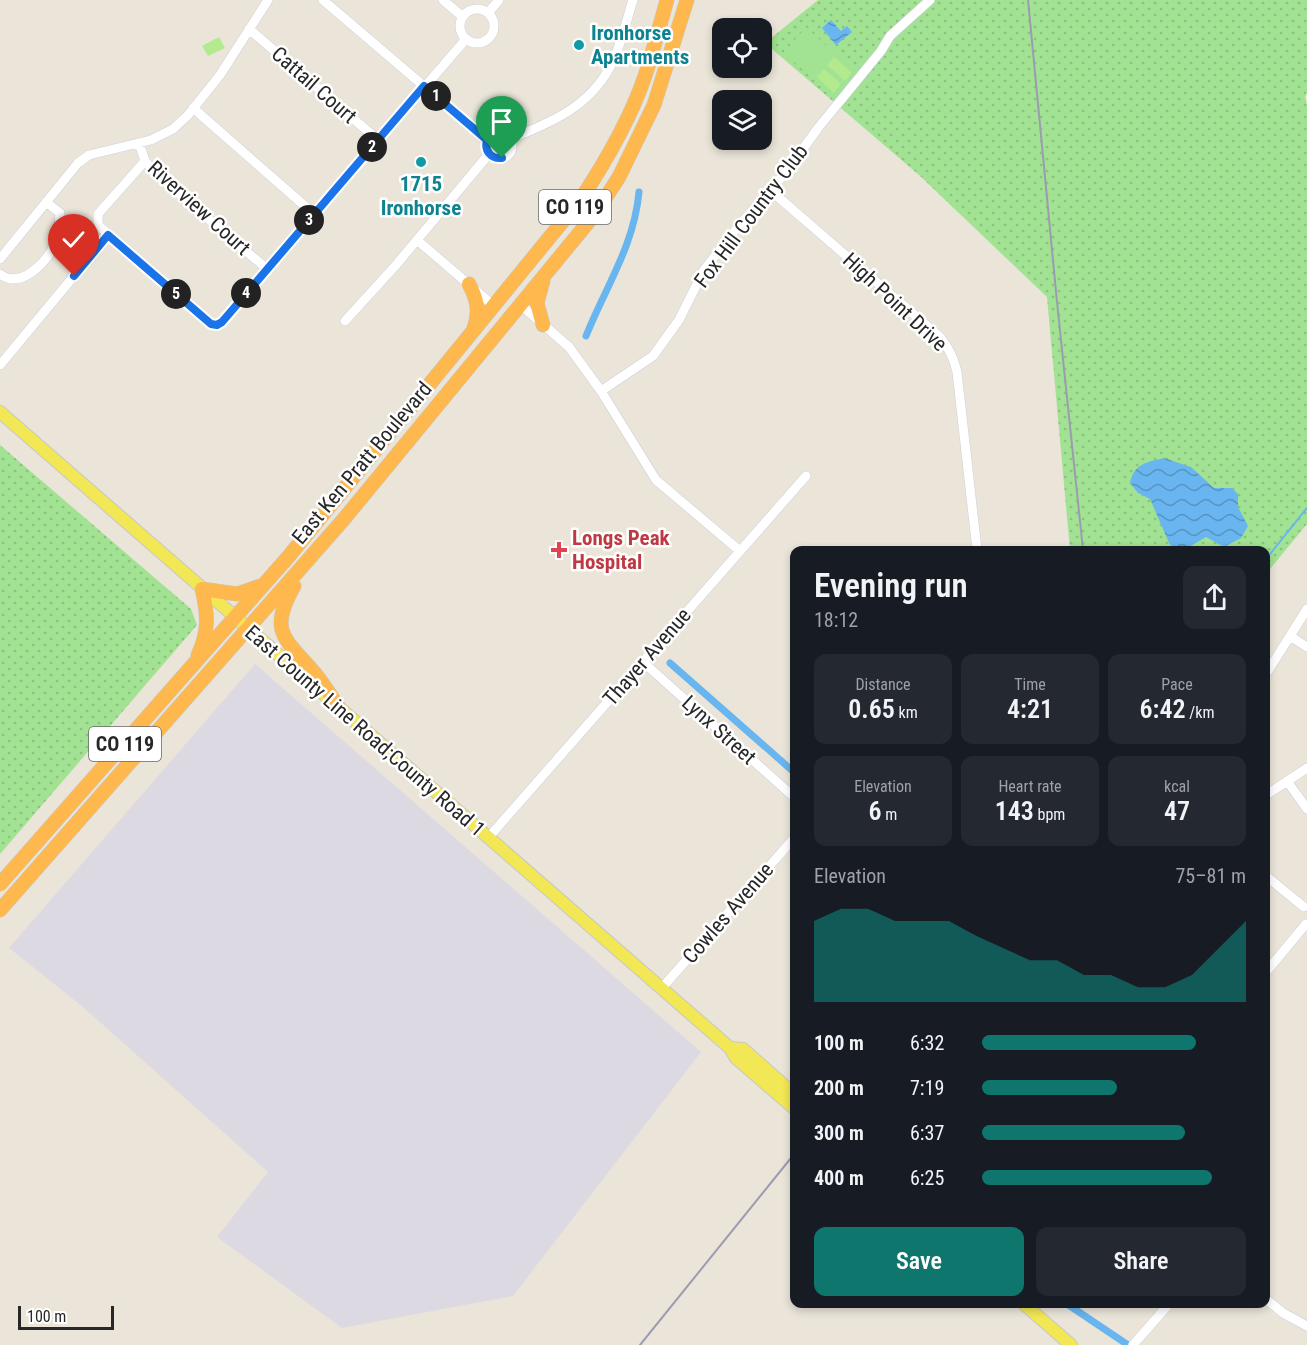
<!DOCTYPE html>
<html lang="en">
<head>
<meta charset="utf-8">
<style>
  :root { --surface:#171b24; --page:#242831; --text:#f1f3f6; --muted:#9ea1a6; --accent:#0f766e }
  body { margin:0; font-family:"Roboto Condensed",sans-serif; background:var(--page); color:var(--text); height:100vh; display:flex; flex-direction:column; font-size:22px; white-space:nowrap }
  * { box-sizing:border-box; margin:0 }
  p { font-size:20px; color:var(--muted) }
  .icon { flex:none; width:33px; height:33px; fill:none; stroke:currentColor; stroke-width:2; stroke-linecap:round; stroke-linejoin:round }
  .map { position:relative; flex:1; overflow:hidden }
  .side { position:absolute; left:790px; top:546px; width:480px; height:762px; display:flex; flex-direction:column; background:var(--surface); border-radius:12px; box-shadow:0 3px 9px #0003 }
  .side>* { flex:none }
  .fabs { position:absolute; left:712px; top:18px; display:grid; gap:12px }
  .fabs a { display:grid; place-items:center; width:60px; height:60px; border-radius:12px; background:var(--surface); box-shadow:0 3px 9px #0003; font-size:30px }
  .scale { position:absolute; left:18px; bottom:15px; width:96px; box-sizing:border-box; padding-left:6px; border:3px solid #272727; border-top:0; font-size:16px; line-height:21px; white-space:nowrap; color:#272727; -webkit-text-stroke:4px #fff; paint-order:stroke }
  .pin { position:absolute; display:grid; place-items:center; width:51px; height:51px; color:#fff; margin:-62px -26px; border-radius:50% 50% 50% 0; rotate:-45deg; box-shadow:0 0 6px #0007 }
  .pin .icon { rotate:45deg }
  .km { position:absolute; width:30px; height:30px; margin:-15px; border-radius:50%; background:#222; color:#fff; font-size:16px; line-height:30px; text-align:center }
  .round { display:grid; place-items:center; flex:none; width:63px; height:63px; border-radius:12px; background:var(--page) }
  .head { display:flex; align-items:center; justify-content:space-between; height:102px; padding:0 24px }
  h1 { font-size:33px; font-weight:600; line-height:45px }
  .stats { display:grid; grid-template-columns:repeat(3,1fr); gap:9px; height:102px; padding:6px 24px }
  .stats div { display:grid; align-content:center; border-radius:12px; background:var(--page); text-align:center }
  .stats b { font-size:26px; font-weight:600 }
  .stats small { font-size:16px; font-weight:400 }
  .stats p { font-size:16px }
  .chart { height:168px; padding:12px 24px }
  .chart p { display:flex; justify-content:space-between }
  .chart svg { width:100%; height:108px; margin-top:6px; fill:var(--accent); opacity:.7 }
  .button { display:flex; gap:12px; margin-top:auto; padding:12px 24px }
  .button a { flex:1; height:69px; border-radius:12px; background:var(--accent); color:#fff; font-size:24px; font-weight:600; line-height:69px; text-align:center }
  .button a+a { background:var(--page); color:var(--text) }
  ul { padding:0 24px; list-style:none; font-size:20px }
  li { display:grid; grid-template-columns:96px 72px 1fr; align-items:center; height:45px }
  li i { height:15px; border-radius:8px; background:var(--accent) }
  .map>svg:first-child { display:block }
  .industrial { fill:#ddd9e2 }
  .grass { fill:url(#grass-dots) }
  .park { fill:#a1e293 }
  .pitch { fill:#b4ea8e }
  .water { fill:url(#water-waves) }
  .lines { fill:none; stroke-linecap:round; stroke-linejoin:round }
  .stream { stroke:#68b5ef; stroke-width:2 }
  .canal { stroke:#68b5ef; stroke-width:7 }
  .minor-casing { stroke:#cdcee1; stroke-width:10 }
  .major-casing { stroke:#c7c7c7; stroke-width:14 }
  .highway-casing { stroke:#c7c7c7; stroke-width:15 }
  .minor { stroke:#fff; stroke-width:9 }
  .major { stroke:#f2e755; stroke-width:12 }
  .highway { stroke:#ffb84e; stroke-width:14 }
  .rail { stroke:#9c9bb2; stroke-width:2 }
  .route-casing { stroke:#fff; stroke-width:12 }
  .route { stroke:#1a73e8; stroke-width:8 }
  .culture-dot { fill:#0f9aa8; stroke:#fff; stroke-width:2 }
  .health-dot { fill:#e0444e; stroke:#fff; stroke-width:2 }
  .labels { text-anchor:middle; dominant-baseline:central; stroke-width:5; stroke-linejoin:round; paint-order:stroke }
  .shield { fill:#fff; stroke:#686868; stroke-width:1.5 }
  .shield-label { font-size:20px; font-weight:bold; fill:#272727 }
  .culture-label { font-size:21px; font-weight:bold; fill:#0d838f; stroke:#fff; text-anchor:start }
  .street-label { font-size:21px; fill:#272727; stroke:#fff }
  .health-label { font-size:21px; font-weight:bold; fill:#be3a42; stroke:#fff; text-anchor:start }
</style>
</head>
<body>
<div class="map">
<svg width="1307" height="1345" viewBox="0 0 1307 1345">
  <defs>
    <pattern id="grass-dots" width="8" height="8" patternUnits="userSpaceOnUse" patternTransform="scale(1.5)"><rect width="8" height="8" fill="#a1e293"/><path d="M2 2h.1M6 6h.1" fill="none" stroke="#8bc27f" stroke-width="1.8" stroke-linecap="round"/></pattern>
    <pattern id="water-waves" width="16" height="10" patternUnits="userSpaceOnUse" patternTransform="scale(1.5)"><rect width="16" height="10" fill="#68b5ef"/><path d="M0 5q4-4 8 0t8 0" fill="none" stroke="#5693c2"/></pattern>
  </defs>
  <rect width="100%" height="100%" fill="#eae5d8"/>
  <path class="industrial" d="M255,664L701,1052L513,1296L342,1328L217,1237L268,1172L83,1007L9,948Z"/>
  <path class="grass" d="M818,0H1307V92L1305,97L1307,105V524L1266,574V550H1070L1047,297L919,175L765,43Z
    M0,445L191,609L197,625L0,854Z"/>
  <path class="park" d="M806,27L858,74L837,99L783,53Z"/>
  <path class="pitch" d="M219,37L225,48L208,56L202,46Z
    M834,57L852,73L845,81L827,65Z
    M824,69L841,84L834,93L817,77Z"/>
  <path class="water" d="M831,20L841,31L847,26L852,32L836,45L822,28Z
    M1164,458L1191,467L1214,488H1232L1238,494V507L1248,526L1241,538L1224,547L1206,537L1184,550H1179L1170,545L1150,499L1138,493L1130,483C1134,463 1148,462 1164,458Z"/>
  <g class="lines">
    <path class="stream" d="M1266,559L1307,508"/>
    <path class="canal" d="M586,336C606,286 634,246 639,192
      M670,663L795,773
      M1067,1304L1128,1345"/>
    <g class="minor-casing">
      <path id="minor" d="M323,0L487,140
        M443,0L463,17
        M460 26a17 17 0 1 1 34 0a17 17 0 1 1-34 0Z
        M488,13L499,0
        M249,29L378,140
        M193,108L314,214
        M486 146a13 13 0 1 1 26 0a13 13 0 1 1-26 0Z
        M510,139C550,123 589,107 610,67C621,47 626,21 633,0
        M139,143L145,161L157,175L267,269
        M145,161L98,214V225L211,324L217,325L222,322L466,39
        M770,190L940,337C949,348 954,358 957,372L977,550
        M417,240L494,306
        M0,259L78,163L89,155L151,140L173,129L188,115L220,75L268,0
        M0,274C21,290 47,262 56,242C59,234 59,222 60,213L46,202
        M521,305L569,347L601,391L656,480L740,551
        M345,321L396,265L489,154
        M0,365L108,235
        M601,391L653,356L679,320L704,270L737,228L787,171L818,128L881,51L890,36L930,0
        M1290,636L1307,647
        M643,662L795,798
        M1266,674L1307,609
        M1287,781L1307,809
        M1266,795L1307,768
        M488,838L806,476
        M1266,876L1304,907
        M1266,972L1306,924
        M661,989L795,837
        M1266,1299L1283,1313L1307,1326
        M1133,1345L1169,1304"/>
    </g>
    <g class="major-casing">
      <path id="major" d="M0,412L730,1048L736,1058L795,1109
        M730,1048L743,1049L795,1095
        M1024,1304L1071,1345"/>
    </g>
    <g class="highway-casing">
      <path id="highway" d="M543,281L537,303L543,325
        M469,284C477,299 480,311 474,328
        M294,586C269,630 283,637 312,670C323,682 331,696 339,708
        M198,655C209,632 208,614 202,589L237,594L260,586
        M0,884L289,556L581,199C606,161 630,120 645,76C653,51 660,25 667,0
        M0,910L344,519L595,214L619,177L654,105L687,0"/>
    </g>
    <use href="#minor" class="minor"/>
    <use href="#major" class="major"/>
    <use href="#highway" class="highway"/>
    <path class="rail" d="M1028,0L1057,302L1083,550
      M640,1345L795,1153"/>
  </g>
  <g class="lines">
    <g class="route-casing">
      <path id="route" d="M74,276L108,235L211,324L217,325L222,322L424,86L487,140C484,151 491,159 502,158"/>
    </g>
    <use href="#route" class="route"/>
  </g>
  <g class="culture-dot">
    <circle cx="579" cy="45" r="6"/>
    <circle cx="421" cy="162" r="6"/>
  </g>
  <path class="health-dot" d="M556 541h6v6h6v6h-6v6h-6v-6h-6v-6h6z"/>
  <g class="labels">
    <g class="shield">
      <rect x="539" y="190" width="72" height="34" rx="4.5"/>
      <rect x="89" y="727" width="72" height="34" rx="4.5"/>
    </g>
    <g class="shield-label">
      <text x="575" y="207">CO 119</text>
      <text x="125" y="744">CO 119</text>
    </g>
    <g class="culture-label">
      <text x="591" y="33">Ironhorse<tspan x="591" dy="24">Apartments</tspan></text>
      <text x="421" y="184" text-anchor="middle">1715<tspan x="421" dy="24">Ironhorse</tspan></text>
    </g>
    <g class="street-label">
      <text transform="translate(314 85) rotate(41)">Cattail Court</text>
      <text transform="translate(199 208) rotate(42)">Riverview Court</text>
      <text transform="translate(751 216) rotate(-53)">Fox Hill Country Club</text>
      <text transform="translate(895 302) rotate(43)">High Point Drive</text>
      <text transform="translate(362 463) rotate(-50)">East Ken Pratt Boulevard</text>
      <text transform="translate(647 657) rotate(-49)">Thayer Avenue</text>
      <text transform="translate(719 730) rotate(42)">Lynx Street</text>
      <text transform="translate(365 731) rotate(41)">East County Line Road;County Road 1</text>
      <text transform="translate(728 913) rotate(-49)">Cowles Avenue</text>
    </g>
    <g class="health-label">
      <text x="572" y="538">Longs Peak<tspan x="572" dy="24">Hospital</tspan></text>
    </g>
  </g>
</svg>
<div class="fabs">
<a><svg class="icon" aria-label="locate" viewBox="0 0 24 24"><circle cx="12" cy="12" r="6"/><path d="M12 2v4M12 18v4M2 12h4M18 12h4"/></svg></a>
<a><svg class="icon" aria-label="layers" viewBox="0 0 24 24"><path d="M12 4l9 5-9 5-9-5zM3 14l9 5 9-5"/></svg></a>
</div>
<div class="scale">100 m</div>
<div class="pin" style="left:502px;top:158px;background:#1e9e55"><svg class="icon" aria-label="arrive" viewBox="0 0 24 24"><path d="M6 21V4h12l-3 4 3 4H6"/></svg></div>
<div class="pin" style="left:74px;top:276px;background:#d93025"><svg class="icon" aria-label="check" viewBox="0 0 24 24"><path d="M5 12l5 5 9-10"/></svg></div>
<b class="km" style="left:436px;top:96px">1</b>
<b class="km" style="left:372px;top:147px">2</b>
<b class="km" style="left:309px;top:220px">3</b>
<b class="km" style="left:246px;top:293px">4</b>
<b class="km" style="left:176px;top:294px">5</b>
<section class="side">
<div class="head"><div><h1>Evening run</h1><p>18:12</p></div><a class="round"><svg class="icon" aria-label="share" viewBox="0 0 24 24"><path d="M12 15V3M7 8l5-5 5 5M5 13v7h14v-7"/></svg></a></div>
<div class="stats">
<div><p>Distance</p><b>0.65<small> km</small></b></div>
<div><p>Time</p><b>4:21</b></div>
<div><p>Pace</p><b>6:42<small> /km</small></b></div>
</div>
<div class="stats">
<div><p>Elevation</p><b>6<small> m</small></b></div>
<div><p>Heart rate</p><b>143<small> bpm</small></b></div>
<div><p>kcal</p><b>47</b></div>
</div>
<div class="chart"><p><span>Elevation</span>75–81 m</p>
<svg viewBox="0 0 160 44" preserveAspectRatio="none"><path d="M0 44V11L10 6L20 6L30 11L40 11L50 11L60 17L70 22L80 27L90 27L100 33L110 33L120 38L130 38L140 33L150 22L160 11V44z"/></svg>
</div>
<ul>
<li><b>100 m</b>6:32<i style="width:81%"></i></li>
<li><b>200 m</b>7:19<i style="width:51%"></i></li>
<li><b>300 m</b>6:37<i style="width:77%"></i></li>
<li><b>400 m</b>6:25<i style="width:87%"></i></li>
</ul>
<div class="button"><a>Save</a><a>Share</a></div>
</section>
</div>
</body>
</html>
